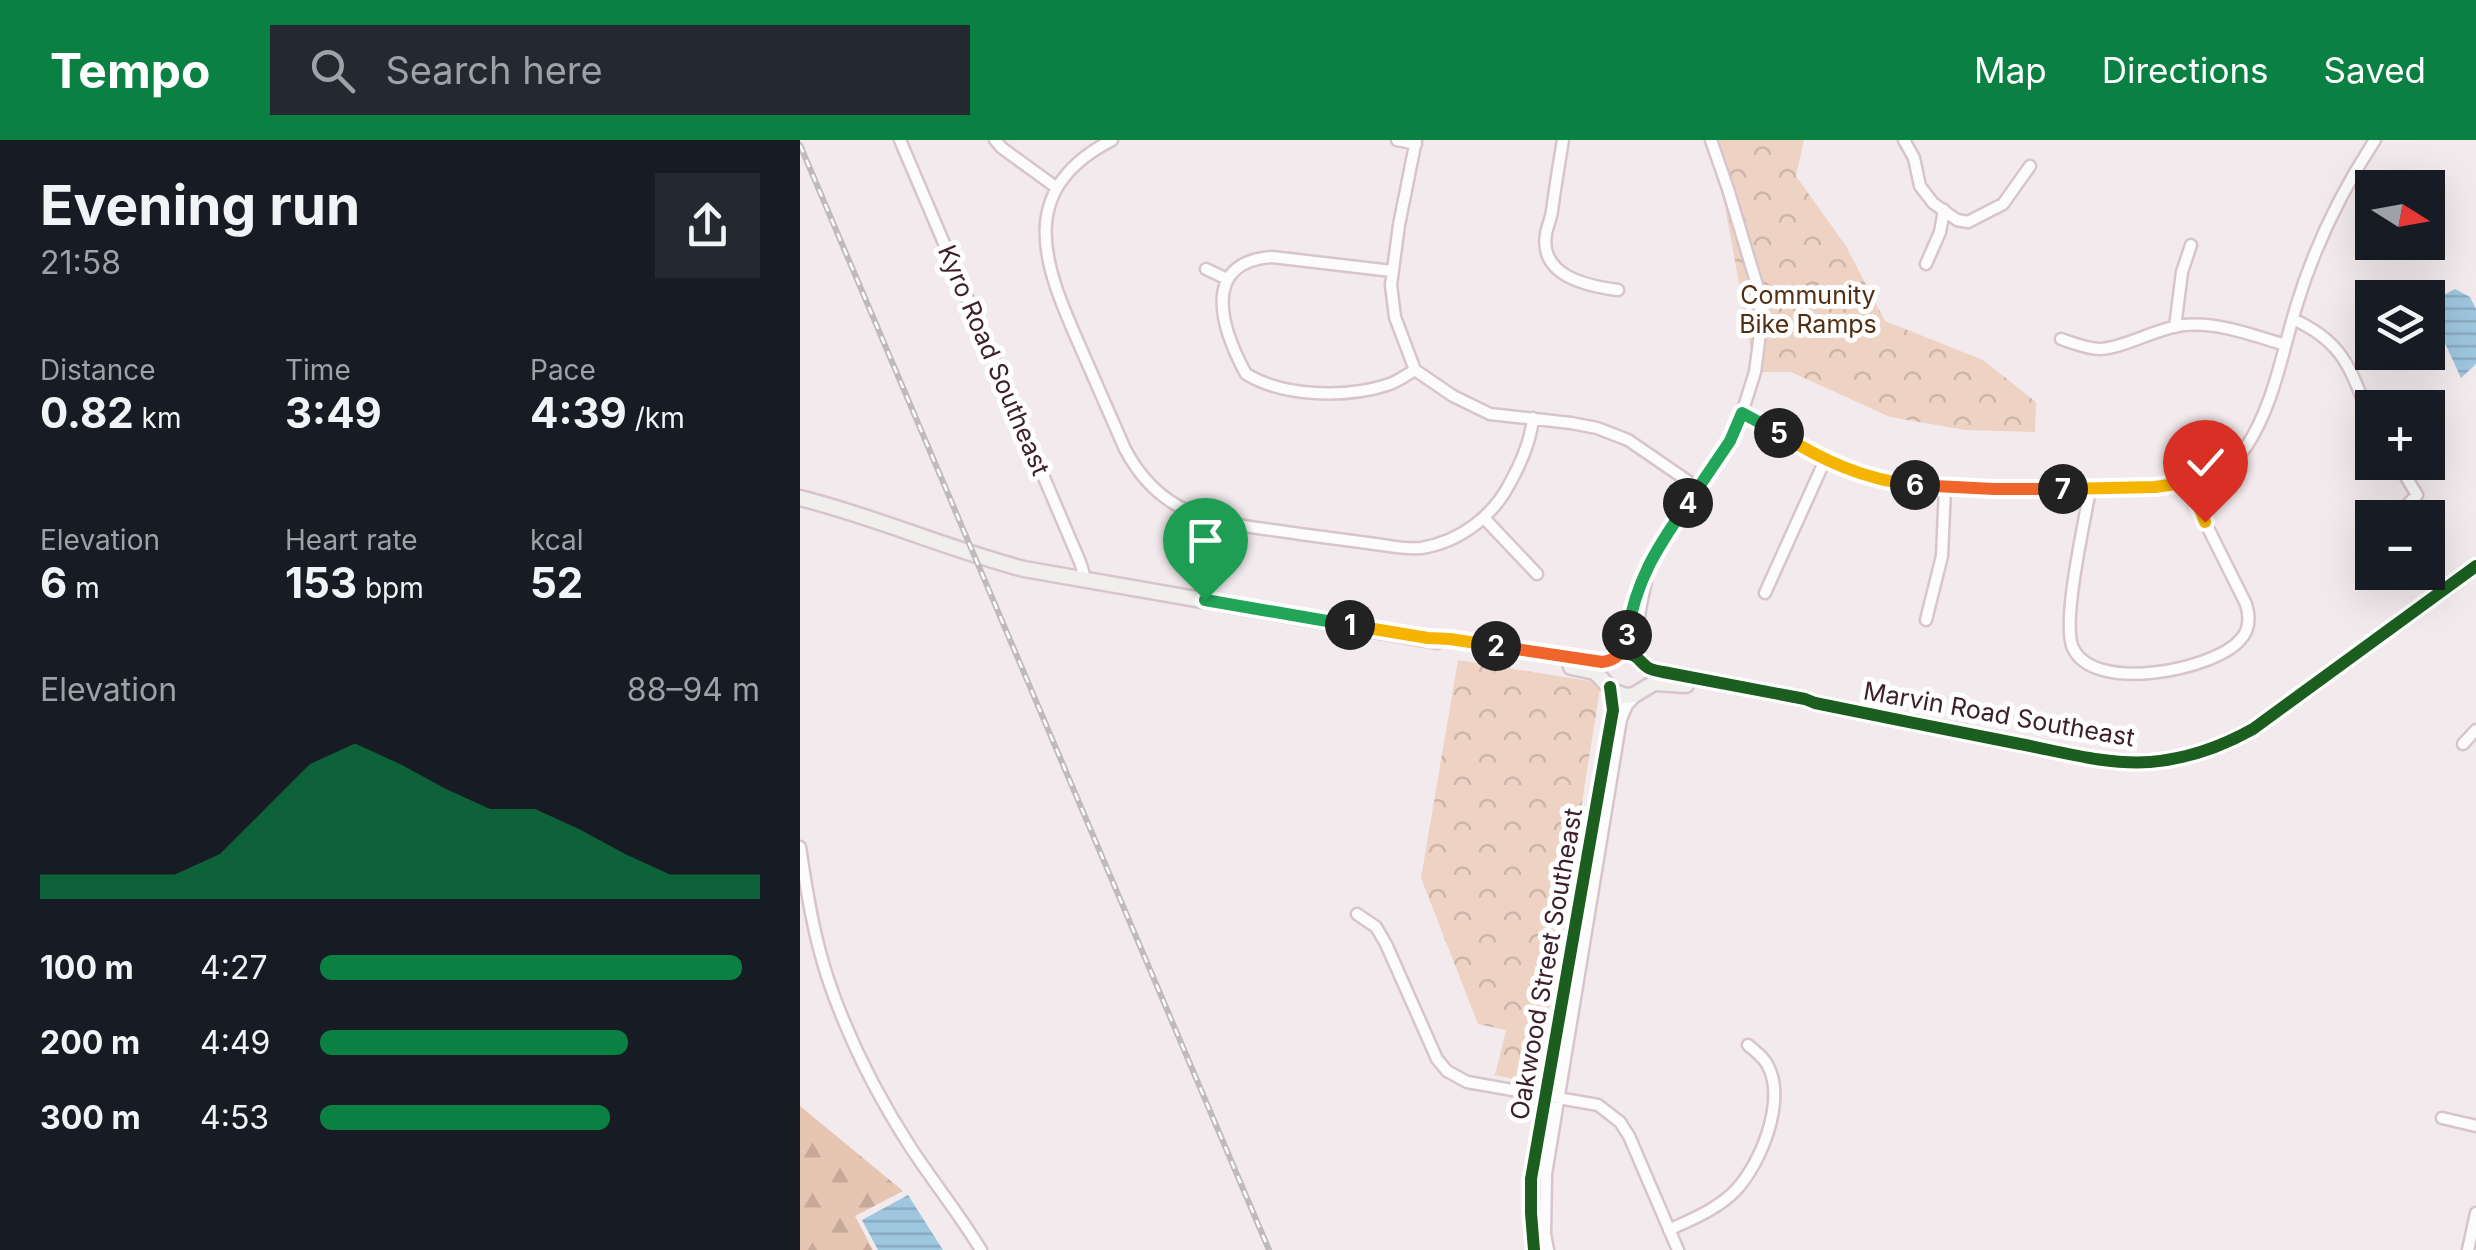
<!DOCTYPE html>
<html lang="en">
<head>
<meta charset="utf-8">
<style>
  :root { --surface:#171b24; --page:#242831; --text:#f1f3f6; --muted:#9ea1a6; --accent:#0b8043 }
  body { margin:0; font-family:Inter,sans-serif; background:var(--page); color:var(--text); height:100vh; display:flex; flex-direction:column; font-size:38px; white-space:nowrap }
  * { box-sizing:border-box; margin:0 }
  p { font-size:32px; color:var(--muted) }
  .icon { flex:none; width:55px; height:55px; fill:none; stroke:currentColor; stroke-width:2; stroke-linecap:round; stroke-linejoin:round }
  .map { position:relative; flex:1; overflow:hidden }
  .sheet { display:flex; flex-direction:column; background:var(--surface); width:800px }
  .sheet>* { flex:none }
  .needle { width:65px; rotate:101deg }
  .controls { position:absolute; left:1555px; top:30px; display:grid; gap:20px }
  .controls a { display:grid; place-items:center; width:90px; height:90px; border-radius:0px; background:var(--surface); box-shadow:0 10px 40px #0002; font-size:50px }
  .pin { position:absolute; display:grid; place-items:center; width:85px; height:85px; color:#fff; margin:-102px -42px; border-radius:50% 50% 50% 0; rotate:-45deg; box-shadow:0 0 10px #0007 }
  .pin .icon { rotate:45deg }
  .km { position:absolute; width:50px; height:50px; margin:-25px; border-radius:50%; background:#222; color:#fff; font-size:28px; line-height:50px; text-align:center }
  .round { display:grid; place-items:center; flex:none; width:105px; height:105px; border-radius:0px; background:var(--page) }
  .summary { display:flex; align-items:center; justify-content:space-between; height:170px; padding:0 40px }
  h1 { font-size:55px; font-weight:700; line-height:75px }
  .figures { display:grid; grid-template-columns:repeat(3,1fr); gap:15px; height:170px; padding:10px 40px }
  .figures div { display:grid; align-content:center }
  .figures b { font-size:42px; font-weight:700 }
  .figures small { font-size:28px; font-weight:400 }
  .figures p { font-size:28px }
  .chart { height:280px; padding:20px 40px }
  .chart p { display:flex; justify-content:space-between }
  .chart svg { width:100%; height:180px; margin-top:10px; fill:var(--accent); opacity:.7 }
  ul { padding:0 40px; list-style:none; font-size:32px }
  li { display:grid; grid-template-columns:160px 120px 1fr; align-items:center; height:75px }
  li i { height:25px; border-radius:12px; background:var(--accent) }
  header { display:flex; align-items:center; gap:60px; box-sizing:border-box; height:140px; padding:0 50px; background:var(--accent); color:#fff }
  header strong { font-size:48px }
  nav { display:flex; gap:55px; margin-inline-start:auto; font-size:35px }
  .search { width:700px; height:90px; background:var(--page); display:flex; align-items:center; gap:25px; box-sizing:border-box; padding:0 35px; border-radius:0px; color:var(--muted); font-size:38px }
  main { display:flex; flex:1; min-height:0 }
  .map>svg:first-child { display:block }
  .forest { fill:url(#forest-firs) }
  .park { fill:url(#park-crowns) }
  .water { fill:url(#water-rules) }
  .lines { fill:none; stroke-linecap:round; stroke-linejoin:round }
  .street-casing { stroke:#d8c5cb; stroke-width:15 }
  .secondary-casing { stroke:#d8c5cb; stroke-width:19 }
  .street { stroke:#fdfcfc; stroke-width:10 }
  .secondary { stroke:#f0efed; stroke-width:14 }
  .rail-casing { stroke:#bfbabc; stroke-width:6 }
  .rail { stroke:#fff; stroke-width:2.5; stroke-dasharray:8; stroke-linecap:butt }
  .cycleway-casing { stroke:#fff; stroke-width:19 }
  .cycleway { stroke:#1b5e20; stroke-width:12 }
  .split-1-casing { stroke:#fff; stroke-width:20 }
  .split-2-casing { stroke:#fff; stroke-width:20 }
  .split-3-casing { stroke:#fff; stroke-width:20 }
  .split-4-casing { stroke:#fff; stroke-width:20 }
  .split-5-casing { stroke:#fff; stroke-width:20 }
  .split-6-casing { stroke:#fff; stroke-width:20 }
  .split-7-casing { stroke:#fff; stroke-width:20 }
  .split-8-casing { stroke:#fff; stroke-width:20 }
  .split-1 { stroke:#22a559; stroke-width:12 }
  .split-2 { stroke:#f5b400; stroke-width:12 }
  .split-3 { stroke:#f0652b; stroke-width:12 }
  .split-4 { stroke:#22a559; stroke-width:12 }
  .split-5 { stroke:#22a559; stroke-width:12 }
  .split-6 { stroke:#f5b400; stroke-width:12 }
  .split-7 { stroke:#f0652b; stroke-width:12 }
  .split-8 { stroke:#f5b400; stroke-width:12 }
  .labels { text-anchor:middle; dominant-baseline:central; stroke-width:10; stroke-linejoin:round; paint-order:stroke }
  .park-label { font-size:25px; fill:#522e12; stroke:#fff }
  .street-label { font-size:25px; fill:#3e202c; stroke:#fff }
</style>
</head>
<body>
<header>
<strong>Tempo</strong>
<div class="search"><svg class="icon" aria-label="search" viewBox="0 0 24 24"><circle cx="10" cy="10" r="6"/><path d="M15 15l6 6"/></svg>Search here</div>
<nav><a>Map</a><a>Directions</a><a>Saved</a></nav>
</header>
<main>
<section class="sheet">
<div class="summary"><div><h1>Evening run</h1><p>21:58</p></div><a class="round"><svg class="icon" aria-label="share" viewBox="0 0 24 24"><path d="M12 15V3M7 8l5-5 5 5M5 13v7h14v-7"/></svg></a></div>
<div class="figures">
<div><p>Distance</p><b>0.82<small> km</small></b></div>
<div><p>Time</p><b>3:49</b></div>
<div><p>Pace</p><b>4:39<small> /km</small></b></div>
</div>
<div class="figures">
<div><p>Elevation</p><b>6<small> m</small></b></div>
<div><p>Heart rate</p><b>153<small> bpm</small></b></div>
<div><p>kcal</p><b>52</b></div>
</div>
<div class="chart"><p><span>Elevation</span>88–94 m</p>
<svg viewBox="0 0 160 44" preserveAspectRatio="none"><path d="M0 44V38L10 38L20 38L30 38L40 33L50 22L60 11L70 6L80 11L90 17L100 22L110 22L120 27L130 33L140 38L150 38L160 38V44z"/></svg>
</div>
<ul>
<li><b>100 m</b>4:27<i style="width:96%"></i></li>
<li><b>200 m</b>4:49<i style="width:70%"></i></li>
<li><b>300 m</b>4:53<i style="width:66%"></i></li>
</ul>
</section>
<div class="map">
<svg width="1676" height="1110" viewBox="0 0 1676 1110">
  <defs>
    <pattern id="forest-firs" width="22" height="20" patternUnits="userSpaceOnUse" patternTransform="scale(2.5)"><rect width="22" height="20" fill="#e6c5b2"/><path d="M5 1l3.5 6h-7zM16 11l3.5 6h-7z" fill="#c6a999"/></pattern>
    <pattern id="park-crowns" width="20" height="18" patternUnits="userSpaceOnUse" patternTransform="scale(2.5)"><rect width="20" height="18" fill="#eed3c4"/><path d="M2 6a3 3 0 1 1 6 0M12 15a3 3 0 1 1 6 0" fill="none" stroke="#cdb5a9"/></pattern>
    <pattern id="water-rules" width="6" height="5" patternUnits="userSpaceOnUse" patternTransform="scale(2.5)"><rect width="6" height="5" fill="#9fc6df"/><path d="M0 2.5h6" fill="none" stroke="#8aaac0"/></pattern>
  </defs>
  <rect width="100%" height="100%" fill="#f2eaec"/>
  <path class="forest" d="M0,966L103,1051L55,1076L73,1110H0Z"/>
  <path class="park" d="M913,0H1004L996,36L1046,106L1085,181L1183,220L1236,262L1235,292L1165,290L1090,277L991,232H955Z
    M658,520L801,543L738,937L723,941L695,935L706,890L678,884L621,738Z"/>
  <path class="water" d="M1655,149L1670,157L1676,169V224L1661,238L1628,166V163Z
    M108,1055L143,1110H78L62,1080Z"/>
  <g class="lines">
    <g class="street-casing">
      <path id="street" d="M100,0L280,422L286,441
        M195,0L202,8L257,48
        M312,0C215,50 243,123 279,204C294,239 310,274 325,309C365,385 425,382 500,394C523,397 546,400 568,403C586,405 604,410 621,408C660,402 693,376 710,343C721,323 731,301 733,278
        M597,0L616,4
        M616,0L599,85L591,145L595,177L615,230L653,256L690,274L771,283L797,288L828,300L898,348
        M763,0C759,24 755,48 752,71C751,79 747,87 746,94C739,136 787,146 818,150
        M1104,0L1114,18L1120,46L1133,63L1157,80L1168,82L1203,64L1230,26
        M1126,124L1140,92L1144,70
        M406,129L427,139
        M592,131L472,117C399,122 422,190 446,234C484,257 546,258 587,245C597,242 606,235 615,230
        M1493,179C1547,204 1550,231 1572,282
        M1375,187L1382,132L1391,105
        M1261,199C1273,203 1287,209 1300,209C1325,208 1356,188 1384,185C1418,182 1453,195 1485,205
        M942,273C979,290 1011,318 1049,331C1122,354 1200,349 1276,349C1319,349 1371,353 1412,336C1425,331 1438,319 1446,307C1474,265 1482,212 1497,164C1515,105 1541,52 1575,0
        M1290,349C1285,381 1261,483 1273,508C1294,554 1414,530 1440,500C1450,490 1450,477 1446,464L1405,382L1390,342
        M684,378L737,434
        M1594,378L1617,355L1597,322
        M965,453L1025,320
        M1126,480L1142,416L1145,348
        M818,515L825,506L835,453L845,430L930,301L942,273L955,232L960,193V155L928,49L911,0
        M842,521C832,501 841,463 846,441
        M1663,604L1676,590
        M0,707C7,753 14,798 29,842C49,900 78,957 111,1008C134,1043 160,1075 181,1110
        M557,774L576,787L586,804L637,919L647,931L667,942L798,965L820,982L829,996L878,1110
        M1642,978L1676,986
        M869,1090C892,1079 918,1069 936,1050C961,1023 985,963 969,928C965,918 956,912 948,905
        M734,1110L731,1073V1039L813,570L810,548
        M748,1110L745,1094L746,1034L821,579L827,565L838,553
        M1668,1110L1676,1073"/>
    </g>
    <g class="secondary-casing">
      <path id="secondary" d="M0,358C76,377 148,409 224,429L637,501
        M629,499H650L801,521C810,520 817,514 826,514C837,514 839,521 847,527C851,530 858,531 863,532L1005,559L1015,563C1083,577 1152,591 1220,604C1262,612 1307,625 1350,622C1387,619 1421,607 1453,589L1676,426
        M771,527L795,532L813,551L825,556L834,555L854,543L886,545"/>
    </g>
    <use href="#street" class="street"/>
    <use href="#secondary" class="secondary"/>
    <g class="rail-casing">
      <path id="rail" d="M0,5L469,1110"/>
    </g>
    <use href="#rail" class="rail"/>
    <g class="cycleway-casing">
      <path id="cycleway" d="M629,499H650L801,521C810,520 817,514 826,514C837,514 839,521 847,527C851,530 858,531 863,532L1005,559L1015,563C1083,577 1152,591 1220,604C1262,612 1307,625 1350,622C1387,619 1421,607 1453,589L1676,426
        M734,1110L731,1073V1039L813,570L810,547"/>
    </g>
    <use href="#cycleway" class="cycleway"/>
  </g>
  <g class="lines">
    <g class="split-1-casing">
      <path id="split-1" d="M405,460L550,485"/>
    </g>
    <g class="split-2-casing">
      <path id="split-2" d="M550,485L628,498L650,499L696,506"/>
    </g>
    <g class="split-3-casing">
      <path id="split-3" d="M696,506L802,522C818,520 825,511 827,495"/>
    </g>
    <g class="split-4-casing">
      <path id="split-4" d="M827,495C836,440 856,409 888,363"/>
    </g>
    <g class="split-5-casing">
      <path id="split-5" d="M888,363L930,301L942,273L979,293"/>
    </g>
    <g class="split-6-casing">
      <path id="split-6" d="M979,293C1022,320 1064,340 1115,345"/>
    </g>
    <g class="split-7-casing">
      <path id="split-7" d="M1115,345L1194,349H1263"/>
    </g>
    <g class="split-8-casing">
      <path id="split-8" d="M1263,349L1355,347L1390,342L1405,382"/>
    </g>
    <use href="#split-1" class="split-1"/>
    <use href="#split-2" class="split-2"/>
    <use href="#split-3" class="split-3"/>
    <use href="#split-4" class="split-4"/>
    <use href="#split-5" class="split-5"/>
    <use href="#split-6" class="split-6"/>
    <use href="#split-7" class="split-7"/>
    <use href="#split-8" class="split-8"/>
  </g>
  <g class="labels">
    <g class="park-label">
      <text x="1008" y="155">Community<tspan x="1008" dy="29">Bike Ramps</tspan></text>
    </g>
    <g class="street-label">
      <text transform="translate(194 220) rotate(67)">Kyro Road Southeast</text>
      <text transform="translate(1199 574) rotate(10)">Marvin Road Southeast</text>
      <text transform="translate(746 824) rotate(-80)">Oakwood Street Southeast</text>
    </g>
  </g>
</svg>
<div class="controls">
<a><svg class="needle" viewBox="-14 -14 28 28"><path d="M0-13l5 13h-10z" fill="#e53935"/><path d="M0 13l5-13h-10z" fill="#9ea1a6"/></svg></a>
<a><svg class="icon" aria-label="layers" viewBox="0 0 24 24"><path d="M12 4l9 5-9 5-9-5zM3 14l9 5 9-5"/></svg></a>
<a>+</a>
<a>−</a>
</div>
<div class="pin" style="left:405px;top:460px;background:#1e9e55"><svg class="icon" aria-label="arrive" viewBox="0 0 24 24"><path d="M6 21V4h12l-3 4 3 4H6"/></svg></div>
<div class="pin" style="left:1405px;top:382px;background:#d93025"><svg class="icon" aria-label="check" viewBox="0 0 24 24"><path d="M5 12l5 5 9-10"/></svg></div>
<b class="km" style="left:550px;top:485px">1</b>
<b class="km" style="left:696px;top:506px">2</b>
<b class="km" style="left:827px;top:495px">3</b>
<b class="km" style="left:888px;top:363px">4</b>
<b class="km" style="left:979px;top:293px">5</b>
<b class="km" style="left:1115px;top:345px">6</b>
<b class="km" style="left:1263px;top:349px">7</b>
</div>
</main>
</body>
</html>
